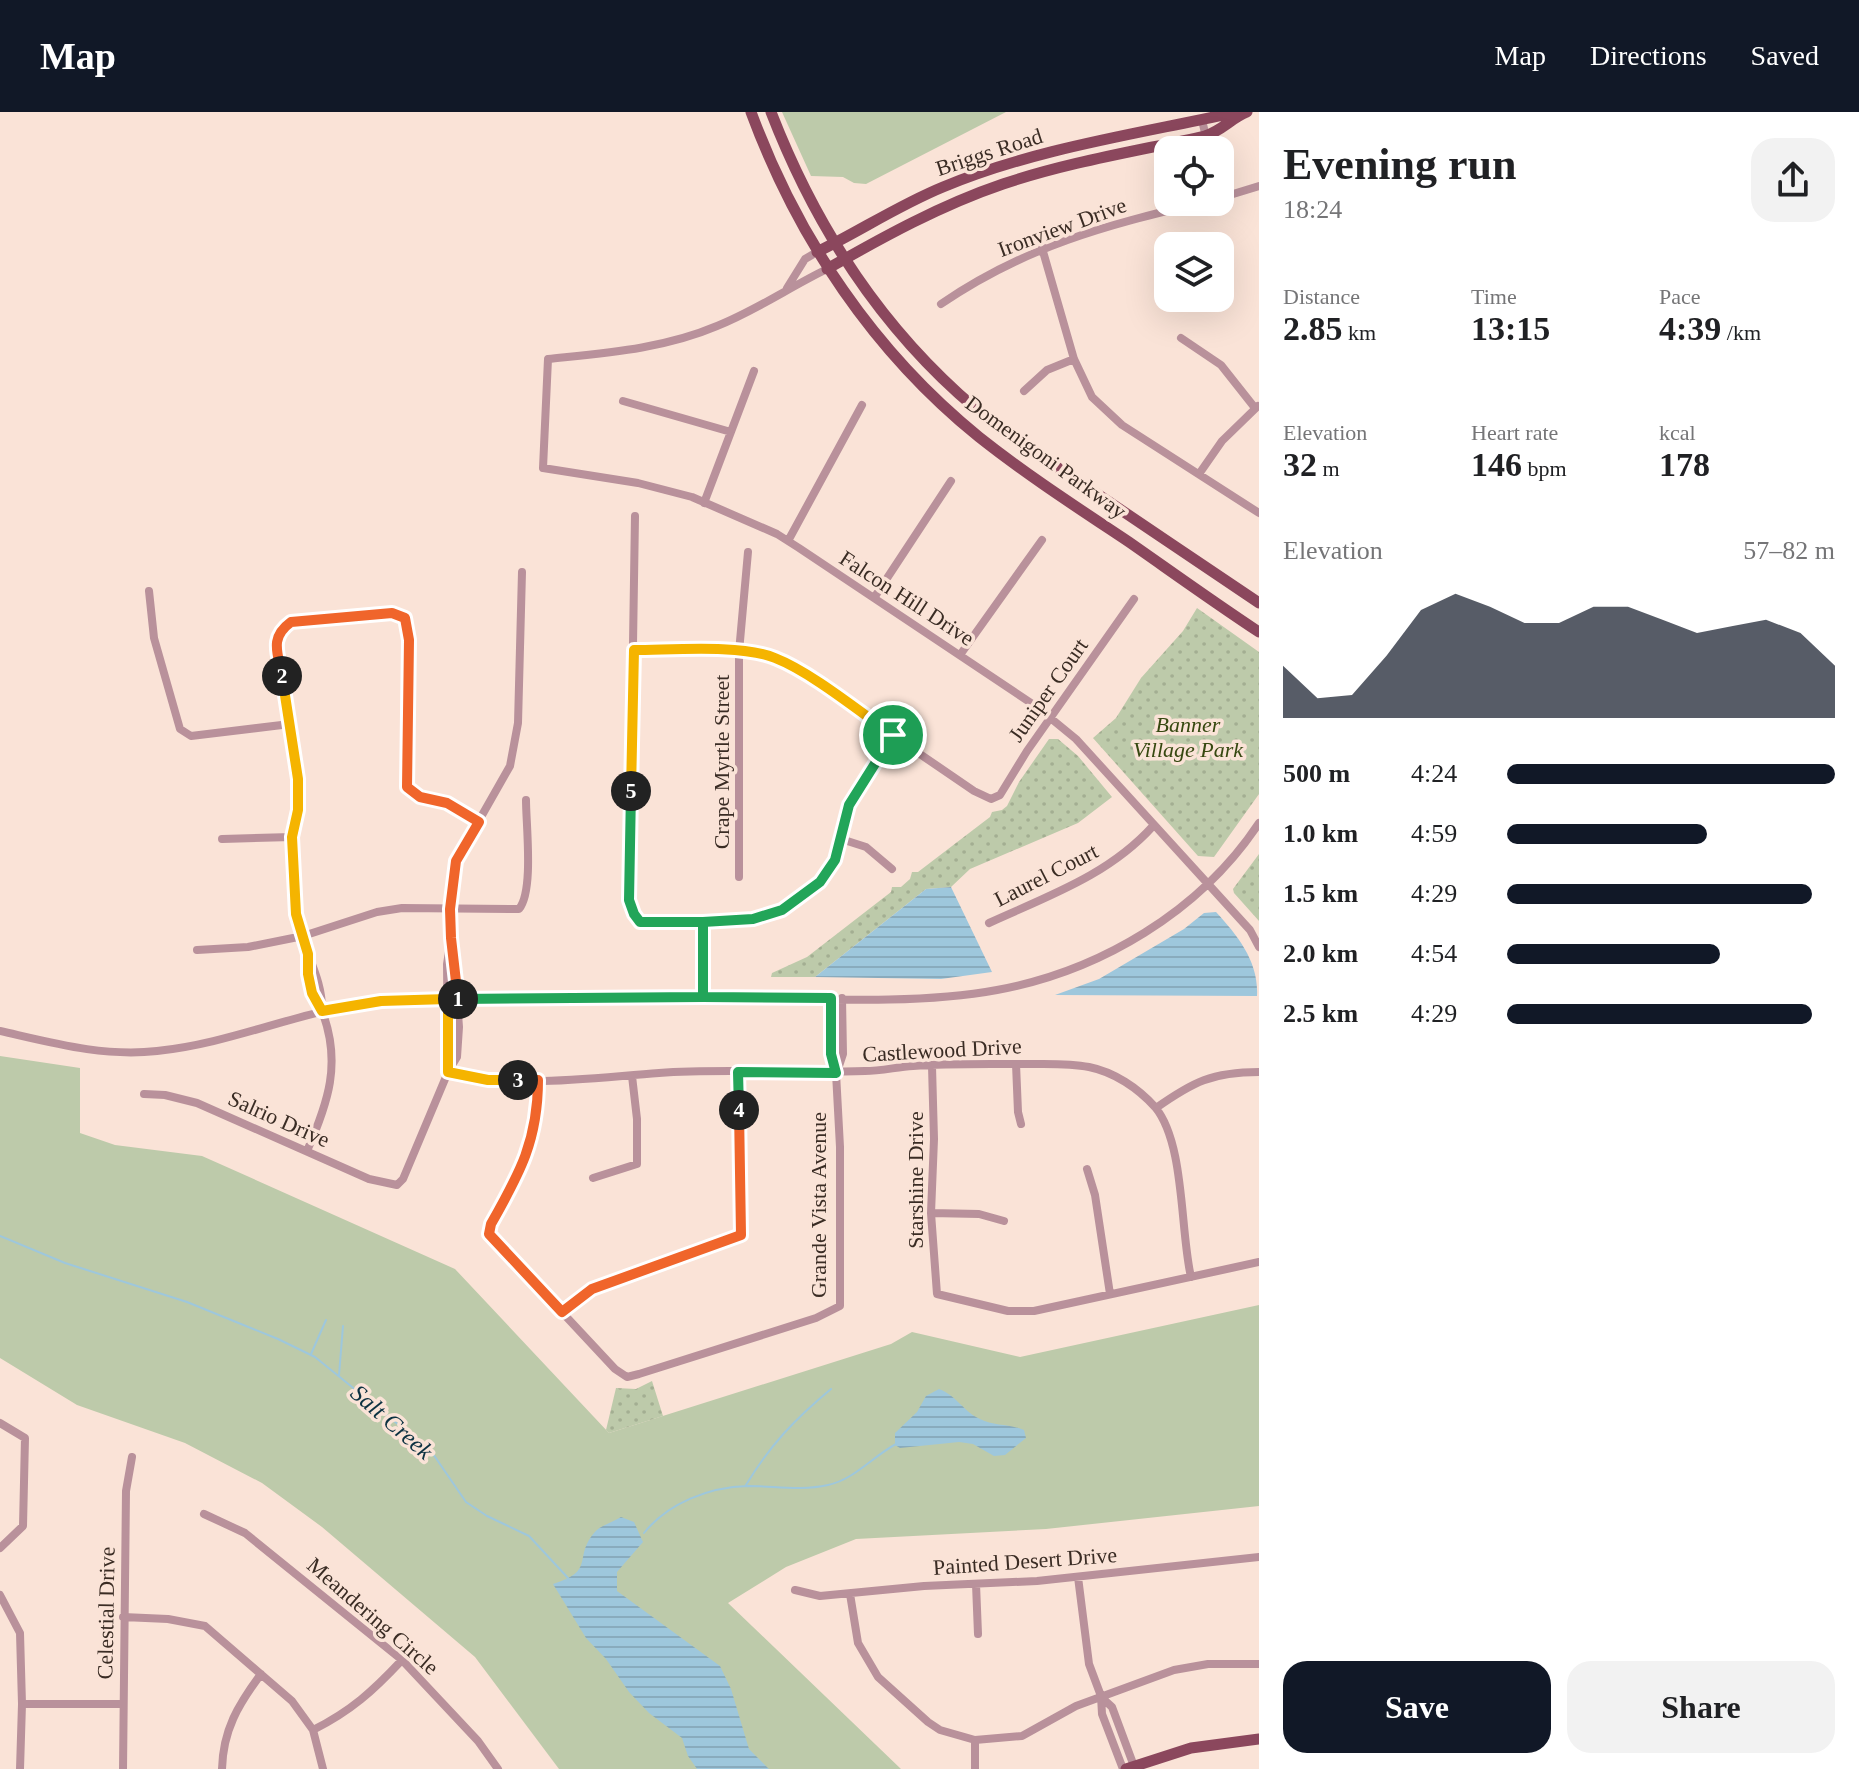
<!DOCTYPE html>
<html lang="en">
<head>
<meta charset="utf-8">
<style>
  :root { --surface:#fff; --page:#f2f2f2; --text:#202124; --muted:#757577; --accent:#111827 }
  body { margin:0; font-family:"Times New Roman",serif; background:var(--page); color:var(--text); height:100vh; display:flex; flex-direction:column; font-size:30px; white-space:nowrap }
  * { box-sizing:border-box; margin:0 }
  p { font-size:26px; color:var(--muted) }
  .icon { flex:none; width:44px; height:44px; fill:none; stroke:currentColor; stroke-width:2; stroke-linecap:round; stroke-linejoin:round }
  .map { position:relative; flex:1; overflow:hidden }
  .drawer { display:flex; flex-direction:column; background:var(--surface); width:600px }
  .drawer>* { flex:none }
  .buttons { position:absolute; left:1154px; top:24px; display:grid; gap:16px }
  .buttons a { display:grid; place-items:center; width:80px; height:80px; border-radius:16px; background:var(--surface); box-shadow:0 8px 32px #0002; font-size:40px }
  .pin { position:absolute; display:grid; place-items:center; width:68px; height:68px; color:#fff; margin:-34px; border:4px solid #fff; border-radius:50%; box-shadow:0 2px 8px #0007 }
  .km { position:absolute; width:40px; height:40px; margin:-20px; border-radius:50%; background:#222; color:#fff; font-size:22px; line-height:40px; text-align:center }
  .round { display:grid; place-items:center; flex:none; width:84px; height:84px; border-radius:24px; background:var(--page) }
  .overview { display:flex; align-items:center; justify-content:space-between; height:136px; padding:0 24px }
  h1 { font-size:44px; font-weight:600; line-height:60px }
  .metrics { display:grid; grid-template-columns:repeat(3,1fr); gap:12px; height:136px; padding:8px 24px }
  .metrics div { display:grid; align-content:center }
  .metrics b { font-size:34px; font-weight:600 }
  .metrics small { font-size:22px; font-weight:400 }
  .metrics p { font-size:22px }
  .chart { height:224px; padding:16px 24px }
  .chart p { display:flex; justify-content:space-between }
  .chart svg { width:100%; height:144px; margin-top:8px; fill:var(--accent); opacity:.7 }
  .button { display:flex; gap:16px; margin-top:auto; padding:16px 24px }
  .button a { flex:1; height:92px; border-radius:24px; background:var(--accent); color:#fff; font-size:32px; font-weight:600; line-height:92px; text-align:center }
  .button a+a { background:var(--page); color:var(--text) }
  ul { padding:0 24px; list-style:none; font-size:26px }
  li { display:grid; grid-template-columns:128px 96px 1fr; align-items:center; height:60px }
  li i { height:20px; border-radius:10px; background:var(--accent) }
  header { display:flex; align-items:center; gap:48px; box-sizing:border-box; height:112px; padding:0 40px; background:var(--accent); color:#fff }
  header strong { font-size:38px }
  nav { display:flex; gap:44px; margin-inline-start:auto; font-size:28px }
  main { display:flex; flex:1; min-height:0 }
  .map>svg:first-child { display:block }
  .grass { fill:#bdcaaa }
  .park { fill:url(#park-dots) }
  .water { fill:url(#water-rules) }
  .lines { fill:none; stroke-linecap:round; stroke-linejoin:round }
  .stream { stroke:#9ec7dc; stroke-width:2 }
  .minor { stroke:#b9919b; stroke-width:8 }
  .major { stroke:#8b475d; stroke-width:11 }
  .split-1-casing { stroke:#fff; stroke-width:16 }
  .split-2-casing { stroke:#fff; stroke-width:16 }
  .split-3-casing { stroke:#fff; stroke-width:16 }
  .split-4-casing { stroke:#fff; stroke-width:16 }
  .split-5-casing { stroke:#fff; stroke-width:16 }
  .split-6-casing { stroke:#fff; stroke-width:16 }
  .split-1 { stroke:#22a559; stroke-width:10 }
  .split-2 { stroke:#f0652b; stroke-width:10 }
  .split-3 { stroke:#f5b400; stroke-width:10 }
  .split-4 { stroke:#f0652b; stroke-width:10 }
  .split-5 { stroke:#22a559; stroke-width:10 }
  .split-6 { stroke:#f5b400; stroke-width:10 }
  .labels { text-anchor:middle; dominant-baseline:central; stroke-width:7; stroke-linejoin:round; paint-order:stroke }
  .street-label { font-size:22px; fill:#3a2c24; stroke:#fae3d7 }
  .park-label { font-size:22px; font-style:italic; fill:#364810; stroke:#fae3d7 }
  .water-label { font-size:24px; font-style:italic; fill:#0d3242; stroke:#fae3d7 }
</style>
</head>
<body>
<header>
<strong>Map</strong>
<nav><a>Map</a><a>Directions</a><a>Saved</a></nav>
</header>
<main>
<div class="map">
<svg width="1259" height="1657" viewBox="0 0 1259 1657">
  <defs>
    <pattern id="park-dots" width="8" height="8" patternUnits="userSpaceOnUse" patternTransform="scale(2)"><rect width="8" height="8" fill="#bdcaaa"/><path d="M2 2h.1M6 6h.1" fill="none" stroke="#a3ae92" stroke-width="1.8" stroke-linecap="round"/></pattern>
    <pattern id="water-rules" width="6" height="5" patternUnits="userSpaceOnUse" patternTransform="scale(2)"><rect width="6" height="5" fill="#9ec7dc"/><path d="M0 2.5h6" fill="none" stroke="#89abbd"/></pattern>
  </defs>
  <rect width="100%" height="100%" fill="#fae3d7"/>
  <path class="grass" d="M782,0H1006L866,72L854,71L843,65L811,64Z
    M0,944L80,956V1021L115,1033L202,1044L455,1157L609,1321L891,1232L912,1220L1020,1245L1259,1193V1394L1046,1417L856,1427L786,1455L728,1491L901,1657H559L475,1545L322,1415L262,1371L185,1331L77,1293L0,1246Z"/>
  <path class="park" d="M1197,496L1259,540V682L1214,745L1198,744L1093,626L1116,606L1141,566L1183,519Z
    M1049,627H1058L1078,644L1112,685L1078,711L970,757L951,775L926,777L815,865H771L772,861L807,845L891,780L892,775H901L910,767L912,760H918L990,705L992,700L1002,698L1007,694L1019,670Z
    M1259,742V809L1234,781L1233,777Z
    M652,1269L663,1304L609,1321L606,1318L616,1276L636,1277Z"/>
  <path class="water" d="M951,775L992,860L941,867L815,865L926,777Z
    M1216,800C1238,824 1259,850 1257,884L1055,883L1099,867L1184,817L1204,801Z
    M939,1277C956,1283 964,1300 980,1307C994,1314 1010,1312 1024,1318L1026,1326L1005,1343L994,1344L973,1332L959,1330L900,1336L895,1333V1321L917,1300L926,1284Z
    M621,1405L634,1410L643,1430L617,1460V1479L720,1554L731,1577L749,1637L769,1657H697L688,1644L682,1626L649,1601L629,1580L606,1547L586,1526L553,1472C596,1459 573,1446 594,1421C599,1414 613,1410 621,1405Z"/>
  <g class="lines">
    <path class="stream" d="M0,1124L65,1151L187,1190L278,1227L315,1245L431,1339L466,1390L487,1404L529,1424L568,1466
      M311,1242L326,1208
      M339,1263L343,1214
      M746,1373C770,1333 795,1307 831,1277
      M644,1421C668,1391 709,1375 748,1374C775,1374 801,1379 828,1373C855,1367 872,1345 896,1332"/>
    <path class="minor" d="M1202,8L1209,38
      M1220,86L1259,74
      M1042,136L1074,247L1092,285L1122,313L1259,401
      M827,157C790,175 755,199 717,214C663,237 605,241 548,247L543,356L638,371L692,385L777,422L799,436L1037,595L1076,627L1250,818L1259,835
      M787,176L805,147L817,140
      M941,192C1026,134 1104,114 1203,90
      M1181,226L1221,253L1255,296
      M1024,279L1047,258L1074,247
      M623,289L731,320
      M1199,362L1222,329L1258,294
      M704,391L754,259
      M635,404L629,788L634,802L640,810C708,810 795,821 834,749C843,731 842,709 851,691C862,667 879,645 893,623
      M788,429L862,293
      M149,479L154,526L180,617L191,624L290,612
      M874,486L951,369
      M634,538C686,538 746,531 794,556L974,679L991,687L1000,683L1027,639L1134,487
      M960,543L1042,428
      M222,727L292,725
      M841,727L866,735L892,757
      M739,765V540L748,440
      M989,811C1048,784 1109,763 1153,714
      M197,838L248,835L303,824L377,800L402,796L519,797C534,779 526,713 526,688
      M703,885V810
      M322,899C323,863 300,835 296,799C293,776 290,748 292,725C294,706 299,689 298,670C296,623 284,575 276,529L280,518L291,510L392,501L405,506L409,528L407,675L420,685L447,691L479,710
      M0,919C53,931 103,945 157,939C239,931 315,891 398,888C503,884 612,884 717,885C805,886 911,894 997,878C1100,859 1200,800 1259,711
      M1016,952L1018,1000L1021,1012
      M932,954L934,1027L931,1101L937,1182L1008,1199H1034L1259,1150
      M448,959L447,852L450,833
      M448,960C517,977 589,966 659,961C727,956 796,962 865,959C881,959 897,955 913,954C951,951 990,952 1028,952C1048,952 1069,951 1089,955C1114,960 1138,976 1155,995C1185,1031 1180,1118 1191,1165
      M837,960L843,942L842,886
      M538,968C538,1028 520,1061 491,1112L489,1122L615,1257L627,1265L639,1262L816,1206L840,1194V1035L836,961L831,942V886
      M144,982L165,983L197,991L369,1067L397,1073L403,1067L448,960L457,945L459,915L450,797L456,749L510,654L518,611L522,460
      M1156,996C1193,970 1212,960 1259,960
      M307,1039C328,991 342,951 322,899C312,875 308,872 308,844
      M1087,1057L1095,1083L1110,1182
      M593,1066L637,1052V1007L632,964
      M931,1101L979,1102L1004,1109
      M562,1200L592,1177L741,1123L738,960
      M0,1311L25,1326L23,1414L0,1436
      M204,1402L245,1421L402,1548L478,1629L498,1657
      M1078,1465L1089,1552L1101,1584L1102,1602L1123,1657
      M976,1472L978,1522
      M795,1478L820,1484L924,1474L1037,1469L1259,1445
      M850,1482L858,1531L878,1565L928,1610L940,1618L975,1628L1022,1624L1076,1594L1174,1558L1208,1552H1259
      M0,1483L20,1521L22,1592L20,1657
      M123,1505L168,1507L205,1514L292,1589L313,1618L323,1657
      M1101,1585L1112,1595L1135,1657
      M22,1592H123
      M313,1618C351,1599 373,1579 402,1548
      M975,1628V1657
      M123,1657L126,1379L132,1345
      M222,1657C223,1618 238,1593 261,1562"/>
    <path class="major" d="M751,0C798,127 874,240 979,325C1027,363 1078,396 1129,430C1172,460 1215,491 1259,520
      M771,0C812,106 874,205 959,282C998,317 1043,346 1087,375C1144,414 1202,452 1259,491
      M817,140C860,119 899,93 943,75C1031,38 1130,23 1223,3L1233,5
      M827,157C883,125 941,93 1003,72C1068,50 1137,39 1205,24C1223,18 1230,7 1247,0
      M1126,1657L1191,1636L1259,1627"/>
  </g>
  <g class="lines">
    <g class="split-1-casing">
      <path id="split-1" d="M458,887L703,885V810L753,807L782,798L820,770L835,748L849,693L893,623"/>
    </g>
    <g class="split-2-casing">
      <path id="split-2" d="M282,564C278,541 269,526 291,510L392,501L405,506L409,528L407,675L420,685L447,691L479,710L456,749L450,797L451,826L458,887"/>
    </g>
    <g class="split-3-casing">
      <path id="split-3" d="M282,564L298,667V698L292,725L296,802L308,842V862L312,881L322,899L381,889L448,887V960L488,968H518"/>
    </g>
    <g class="split-4-casing">
      <path id="split-4" d="M518,968H538C538,1028 520,1061 491,1112L489,1122L562,1200L592,1177L741,1123L739,998"/>
    </g>
    <g class="split-5-casing">
      <path id="split-5" d="M631,679L629,788L634,802L640,810H703V885L831,886V942L836,961L738,960L739,998"/>
    </g>
    <g class="split-6-casing">
      <path id="split-6" d="M631,679L634,538C672,538 741,532 775,546C811,560 860,600 893,623"/>
    </g>
    <use href="#split-1" class="split-1"/>
    <use href="#split-2" class="split-2"/>
    <use href="#split-3" class="split-3"/>
    <use href="#split-4" class="split-4"/>
    <use href="#split-5" class="split-5"/>
    <use href="#split-6" class="split-6"/>
  </g>
  <g class="labels">
    <g class="street-label">
      <text transform="translate(989 40) rotate(-18)">Briggs Road</text>
      <text transform="translate(1062 115) rotate(-20)">Ironview Drive</text>
      <text transform="translate(1046 345) rotate(36)">Domenigoni Parkway</text>
      <text transform="translate(907 486) rotate(33)">Falcon Hill Drive</text>
      <text transform="translate(1048 578) rotate(-55)">Juniper Court</text>
      <text transform="translate(721 650) rotate(-90)">Crape Myrtle Street</text>
      <text transform="translate(1046 763) rotate(-27)">Laurel Court</text>
      <text transform="translate(942 938) rotate(-3)">Castlewood Drive</text>
      <text transform="translate(279 1007) rotate(24)">Salrio Drive</text>
      <text transform="translate(915 1068) rotate(-90)">Starshine Drive</text>
      <text transform="translate(818 1093) rotate(-90)">Grande Vista Avenue</text>
      <text transform="translate(1025 1449) rotate(-4)">Painted Desert Drive</text>
      <text transform="translate(106 1501) rotate(-89)">Celestial Drive</text>
      <text transform="translate(373 1504) rotate(41)">Meandering Circle</text>
    </g>
    <g class="park-label">
      <text x="1188" y="612">Banner<tspan x="1188" dy="25">Village Park</tspan></text>
    </g>
    <g class="water-label">
      <text transform="translate(392 1310) rotate(41)">Salt Creek</text>
    </g>
  </g>
</svg>
<div class="buttons">
<a><svg class="icon" aria-label="locate" viewBox="0 0 24 24"><circle cx="12" cy="12" r="6"/><path d="M12 2v4M12 18v4M2 12h4M18 12h4"/></svg></a>
<a><svg class="icon" aria-label="layers" viewBox="0 0 24 24"><path d="M12 4l9 5-9 5-9-5zM3 14l9 5 9-5"/></svg></a>
</div>
<div class="pin" style="left:893px;top:623px;background:#1e9e55"><svg class="icon" aria-label="arrive" viewBox="0 0 24 24"><path d="M6 21V4h12l-3 4 3 4H6"/></svg></div>
<b class="km" style="left:458px;top:887px">1</b>
<b class="km" style="left:282px;top:564px">2</b>
<b class="km" style="left:518px;top:968px">3</b>
<b class="km" style="left:739px;top:998px">4</b>
<b class="km" style="left:631px;top:679px">5</b>
</div>
<section class="drawer">
<div class="overview"><div><h1>Evening run</h1><p>18:24</p></div><a class="round"><svg class="icon" aria-label="share" viewBox="0 0 24 24"><path d="M12 15V3M7 8l5-5 5 5M5 13v7h14v-7"/></svg></a></div>
<div class="metrics">
<div><p>Distance</p><b>2.85<small> km</small></b></div>
<div><p>Time</p><b>13:15</b></div>
<div><p>Pace</p><b>4:39<small> /km</small></b></div>
</div>
<div class="metrics">
<div><p>Elevation</p><b>32<small> m</small></b></div>
<div><p>Heart rate</p><b>146<small> bpm</small></b></div>
<div><p>kcal</p><b>178</b></div>
</div>
<div class="chart"><p><span>Elevation</span>57–82 m</p>
<svg viewBox="0 0 160 44" preserveAspectRatio="none"><path d="M0 44V28L10 38L20 37L30 25L40 11L50 6L60 10L70 15L80 15L90 10L100 10L110 14L120 18L130 16L140 14L150 18L160 28V44z"/></svg>
</div>
<ul>
<li><b>500 m</b>4:24<i style="width:100%"></i></li>
<li><b>1.0 km</b>4:59<i style="width:61%"></i></li>
<li><b>1.5 km</b>4:29<i style="width:93%"></i></li>
<li><b>2.0 km</b>4:54<i style="width:65%"></i></li>
<li><b>2.5 km</b>4:29<i style="width:93%"></i></li>
</ul>
<div class="button"><a>Save</a><a>Share</a></div>
</section>
</main>
</body>
</html>
